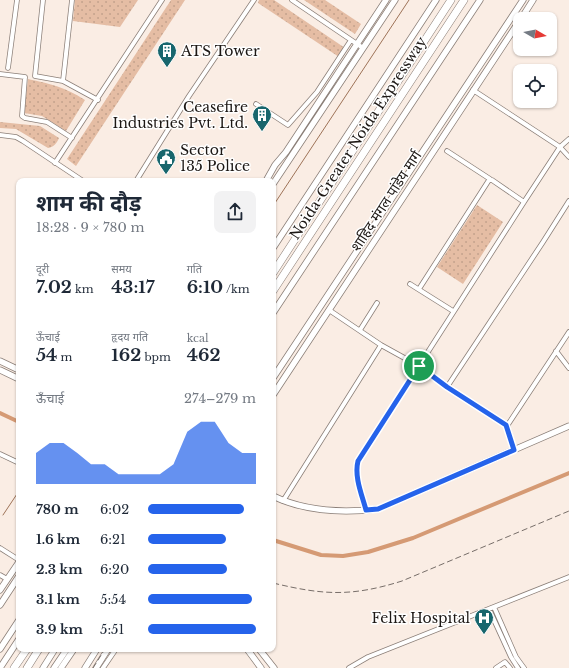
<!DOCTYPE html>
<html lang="hi">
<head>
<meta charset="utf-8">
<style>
  :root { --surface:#fff; --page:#f2f2f3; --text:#1f2937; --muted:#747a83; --accent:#2563eb }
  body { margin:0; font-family:"Libre Baskerville","Noto Sans Devanagari",serif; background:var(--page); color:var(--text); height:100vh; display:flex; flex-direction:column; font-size:15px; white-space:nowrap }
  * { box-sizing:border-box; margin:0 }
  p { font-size:13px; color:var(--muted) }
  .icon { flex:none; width:22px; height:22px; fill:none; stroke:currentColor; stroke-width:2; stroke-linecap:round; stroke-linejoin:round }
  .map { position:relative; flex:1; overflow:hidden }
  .side { position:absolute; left:16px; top:178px; width:260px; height:474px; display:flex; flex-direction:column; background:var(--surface); border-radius:8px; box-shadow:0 1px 3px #0004 }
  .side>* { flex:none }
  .needle { width:26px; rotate:99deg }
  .tools { position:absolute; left:513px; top:12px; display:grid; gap:8px }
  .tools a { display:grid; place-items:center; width:44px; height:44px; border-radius:8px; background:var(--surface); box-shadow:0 1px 3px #0004; font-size:20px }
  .pin { position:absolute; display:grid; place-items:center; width:34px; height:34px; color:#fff; margin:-17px; border:2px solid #fff; border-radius:50%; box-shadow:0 1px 4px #0007 }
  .round { display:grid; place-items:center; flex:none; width:42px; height:42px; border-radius:8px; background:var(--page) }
  .head { display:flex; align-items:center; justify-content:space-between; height:68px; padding:0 20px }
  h1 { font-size:22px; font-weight:700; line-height:30px }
  .metrics { display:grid; grid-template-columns:repeat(3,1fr); gap:6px; height:68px; padding:4px 20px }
  .metrics div { display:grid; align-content:center }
  .metrics b { font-size:17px; font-weight:700 }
  .metrics small { font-size:11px; font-weight:400 }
  .metrics p { font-size:11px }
  .chart { height:112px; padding:8px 20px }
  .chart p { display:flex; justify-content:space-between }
  .chart svg { width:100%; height:72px; margin-top:4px; fill:var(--accent); opacity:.7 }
  ul { padding:0 20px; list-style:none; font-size:13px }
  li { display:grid; grid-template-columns:64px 48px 1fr; align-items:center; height:30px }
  li i { height:10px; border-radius:5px; background:var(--accent) }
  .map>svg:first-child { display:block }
  .park { fill:url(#park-dots) }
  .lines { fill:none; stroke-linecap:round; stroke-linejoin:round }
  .stream { stroke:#9e7358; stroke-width:1 }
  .canal { stroke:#d59a74; stroke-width:4 }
  .street-casing { stroke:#8b7f78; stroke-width:5.5 }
  .secondary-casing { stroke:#8b7f78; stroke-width:7 }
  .highway-casing { stroke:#8b7f78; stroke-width:8 }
  .street { stroke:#fff; stroke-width:4 }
  .secondary { stroke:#fff; stroke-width:5.5 }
  .highway { stroke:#fff; stroke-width:7 }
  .rail { stroke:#776e69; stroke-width:1; stroke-dasharray:6 3; stroke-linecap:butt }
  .route-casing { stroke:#fff; stroke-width:8 }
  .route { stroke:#2563eb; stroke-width:5 }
  .labels { text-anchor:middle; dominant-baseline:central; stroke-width:3; stroke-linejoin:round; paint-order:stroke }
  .poi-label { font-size:14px; fill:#1d1815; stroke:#fff; text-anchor:start }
  .street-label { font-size:14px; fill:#1d1815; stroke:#fff }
</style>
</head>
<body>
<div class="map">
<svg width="569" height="668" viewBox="0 0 569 668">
  <defs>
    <pattern id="park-dots" width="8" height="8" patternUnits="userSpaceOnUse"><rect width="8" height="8" fill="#e5bda4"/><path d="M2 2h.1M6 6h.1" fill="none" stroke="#c4a28c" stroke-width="1.8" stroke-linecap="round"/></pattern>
  </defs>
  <rect width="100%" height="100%" fill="#faede4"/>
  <path class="park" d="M75,0H138L120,27L73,21Z
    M171,0H185L76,166L67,159Z
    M259,0H274L345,48L339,57L258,3Z
    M304,0H325L361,24L355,34Z
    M28,79C51,84 65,87 85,100L66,131L42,116L24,113Z
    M0,122L40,126L59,138C57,143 54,147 48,148L16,129L0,128Z
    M477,205L503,222L463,284L437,267Z"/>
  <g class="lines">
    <path class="stream" d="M273,206L409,0
      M3,515L19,491"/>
    <path class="canal" d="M0,413L19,422
      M273,540L321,555L343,556L368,552L413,538L569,473"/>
    <g class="street-casing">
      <path id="street" d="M43,0L35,76L63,81L98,100
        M292,0L363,48
        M8,68L17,0
        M0,74L25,77L22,116L25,118L47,122L72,138
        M63,81L72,0
        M473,90L560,147L569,157
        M256,104L288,125L317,92L351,40
        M0,135L16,137L23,141L83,181
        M447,151L490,179
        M55,163L162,0
        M136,181L189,96L254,0
        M410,284L453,311
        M419,289L489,180H492L524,202
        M329,310L381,345L419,366L447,387L507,425L514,450
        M360,330L377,303
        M556,351L569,368
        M447,387L543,242L569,201
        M507,426L569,332
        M0,454L19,463
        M283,501L381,345
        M365,510C362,495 354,477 358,461L524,202L560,147L569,139
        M0,548L19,560
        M0,575L7,579
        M494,607L516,657L524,668
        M489,609L511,657L518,668
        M103,668L116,649
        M349,668L368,657L569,577
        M496,668L505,662L510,668"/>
    </g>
    <g class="secondary-casing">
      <path id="secondary" d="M521,19L533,0
        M266,181L275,165L286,152L386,0
        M273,184L395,0
        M273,248L436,0
        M273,313L480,0
        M0,361L19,370
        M0,370L19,379
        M273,378L523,0
        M273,395L520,20
        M273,496C306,512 343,513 378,509L569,426
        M0,590L19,562
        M0,605L19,576
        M0,649L19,620
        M247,649L261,668
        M259,649L274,668
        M0,668L19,639
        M43,668L55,649
        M54,668L67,649
        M61,668L74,649
        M85,668L97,649
        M96,668L108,649"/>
    </g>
    <g class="highway-casing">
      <path id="highway" d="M273,273L451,0
        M273,291L464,0
        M14,668L27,649
        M27,668L39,649"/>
    </g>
    <use href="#street" class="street"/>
    <use href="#secondary" class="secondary"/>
    <use href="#highway" class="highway"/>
    <path class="rail" d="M273,583C323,595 351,597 402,581L569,511
      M93,668L105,649"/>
  </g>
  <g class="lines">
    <g class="route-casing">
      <path id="route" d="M419,366L447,387L506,425L514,450L378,509L366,510C362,495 354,477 358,461Z"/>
    </g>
    <use href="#route" class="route"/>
  </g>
  <defs>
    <g id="building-pin" transform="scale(1)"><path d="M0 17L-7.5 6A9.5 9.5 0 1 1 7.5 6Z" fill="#18666d" stroke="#fff"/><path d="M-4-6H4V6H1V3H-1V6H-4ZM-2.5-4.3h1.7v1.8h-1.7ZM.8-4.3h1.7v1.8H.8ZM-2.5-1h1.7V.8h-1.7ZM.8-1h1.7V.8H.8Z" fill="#fff"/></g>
    <g id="civic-pin" transform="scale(1)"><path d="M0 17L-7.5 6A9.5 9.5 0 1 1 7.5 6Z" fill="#18666d" stroke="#fff"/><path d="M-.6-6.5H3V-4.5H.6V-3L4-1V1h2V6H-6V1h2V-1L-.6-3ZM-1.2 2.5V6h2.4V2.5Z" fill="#fff"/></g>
    <g id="hospital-pin" transform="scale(1)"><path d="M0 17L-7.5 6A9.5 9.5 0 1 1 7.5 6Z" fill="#18666d" stroke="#fff"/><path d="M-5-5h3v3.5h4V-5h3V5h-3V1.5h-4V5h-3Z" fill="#fff"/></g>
  </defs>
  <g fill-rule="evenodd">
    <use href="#building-pin" x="167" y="51"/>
    <use href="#building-pin" x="262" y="115"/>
    <use href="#civic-pin" x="166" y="158"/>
    <use href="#hospital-pin" x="484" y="618"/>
  </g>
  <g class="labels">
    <g class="poi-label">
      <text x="181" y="51">ATS Tower</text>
      <text x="248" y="107" text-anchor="end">Ceasefire<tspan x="248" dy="16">Industries Pvt. Ltd.</tspan></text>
      <text x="180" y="150">Sector<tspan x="180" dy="16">135 Police</tspan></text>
      <text x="470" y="618" text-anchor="end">Felix Hospital</text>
    </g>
    <g class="street-label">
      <text transform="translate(358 138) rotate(-57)">Noida-Greater Noida Expressway</text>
      <text transform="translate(386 201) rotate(-57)">शाहिद मंगल पांडेय मार्ग</text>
    </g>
  </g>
</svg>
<div class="tools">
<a><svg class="needle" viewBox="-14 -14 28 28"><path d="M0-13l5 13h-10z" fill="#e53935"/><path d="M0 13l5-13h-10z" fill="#747a83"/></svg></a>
<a><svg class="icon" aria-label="locate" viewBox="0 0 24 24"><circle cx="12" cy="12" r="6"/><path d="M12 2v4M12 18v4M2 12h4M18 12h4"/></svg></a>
</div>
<div class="pin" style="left:419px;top:366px;background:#1e9e55"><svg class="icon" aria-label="arrive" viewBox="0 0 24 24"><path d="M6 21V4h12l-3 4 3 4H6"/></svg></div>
<section class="side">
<div class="head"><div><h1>शाम की दौड़</h1><p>18:28 · 9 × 780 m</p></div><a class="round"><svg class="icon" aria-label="share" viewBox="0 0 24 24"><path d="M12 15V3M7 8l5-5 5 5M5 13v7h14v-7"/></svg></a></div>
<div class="metrics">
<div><p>दूरी</p><b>7.02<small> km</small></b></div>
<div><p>समय</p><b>43:17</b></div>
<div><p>गति</p><b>6:10<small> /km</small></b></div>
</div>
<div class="metrics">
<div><p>ऊँचाई</p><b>54<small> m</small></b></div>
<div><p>हृदय गति</p><b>162<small> bpm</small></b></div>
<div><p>kcal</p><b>462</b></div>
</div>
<div class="chart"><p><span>ऊँचाई</span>274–279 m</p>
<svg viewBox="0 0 160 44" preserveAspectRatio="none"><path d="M0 44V25L10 19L20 19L30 25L40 32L50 32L60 38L70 38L80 38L90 38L100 32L110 12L120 6L130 6L140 19L150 25L160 25V44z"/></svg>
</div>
<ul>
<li><b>780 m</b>6:02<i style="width:89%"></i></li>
<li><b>1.6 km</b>6:21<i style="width:72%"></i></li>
<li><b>2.3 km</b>6:20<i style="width:73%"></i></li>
<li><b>3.1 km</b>5:54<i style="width:96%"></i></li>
<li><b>3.9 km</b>5:51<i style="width:100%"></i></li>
</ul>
</section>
</div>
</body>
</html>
